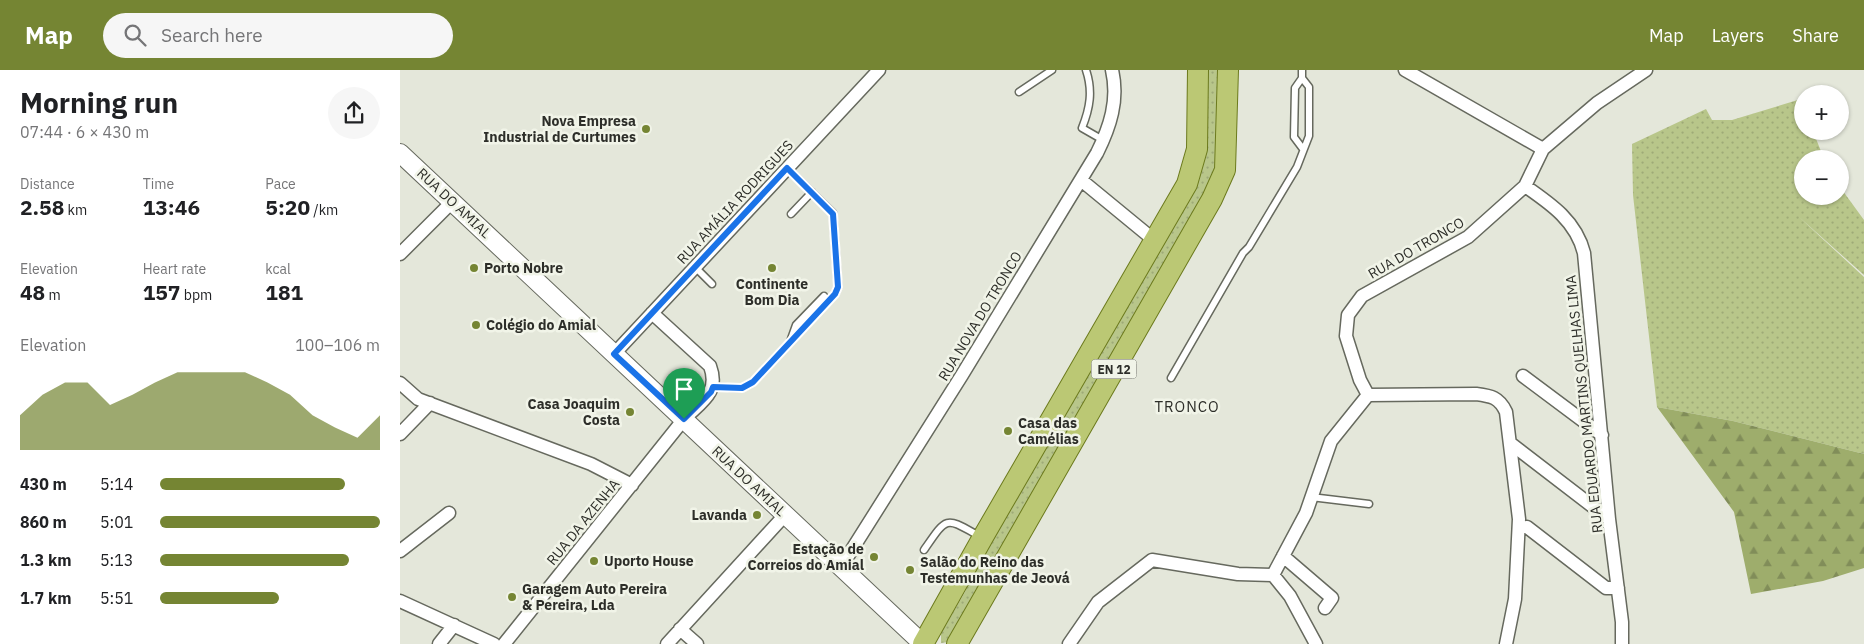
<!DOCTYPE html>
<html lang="en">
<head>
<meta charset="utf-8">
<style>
  :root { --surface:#fff; --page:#f6f6f6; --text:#202124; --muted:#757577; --accent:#758533 }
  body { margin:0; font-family:"IBM Plex Sans",sans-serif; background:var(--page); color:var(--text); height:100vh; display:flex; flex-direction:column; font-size:19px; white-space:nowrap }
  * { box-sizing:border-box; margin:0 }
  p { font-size:16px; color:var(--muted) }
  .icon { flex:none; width:28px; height:28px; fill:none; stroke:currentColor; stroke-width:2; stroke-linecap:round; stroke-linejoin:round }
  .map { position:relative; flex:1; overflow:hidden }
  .drawer { display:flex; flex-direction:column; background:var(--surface); width:400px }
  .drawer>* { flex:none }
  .fabs { position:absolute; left:1394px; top:15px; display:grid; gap:10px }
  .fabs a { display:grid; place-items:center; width:55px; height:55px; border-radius:50%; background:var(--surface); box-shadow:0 1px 4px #0004; font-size:25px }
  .pin { position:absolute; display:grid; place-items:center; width:42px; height:42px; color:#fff; margin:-51px -21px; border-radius:50% 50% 50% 0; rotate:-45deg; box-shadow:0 0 5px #0007 }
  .pin .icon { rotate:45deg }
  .round { display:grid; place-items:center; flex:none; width:52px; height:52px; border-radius:26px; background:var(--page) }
  .headline { display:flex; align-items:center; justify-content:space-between; height:85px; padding:0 20px }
  h1 { font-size:28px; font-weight:700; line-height:38px }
  .metrics { display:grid; grid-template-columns:repeat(3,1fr); gap:8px; height:85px; padding:5px 20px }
  .metrics div { display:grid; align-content:center }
  .metrics b { font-size:21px; font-weight:700 }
  .metrics small { font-size:14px; font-weight:400 }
  .metrics p { font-size:14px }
  .chart { height:140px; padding:10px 20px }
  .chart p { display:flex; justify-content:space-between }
  .chart svg { width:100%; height:90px; margin-top:5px; fill:var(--accent); opacity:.7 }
  ul { padding:0 20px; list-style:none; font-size:16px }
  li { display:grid; grid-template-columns:80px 60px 1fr; align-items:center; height:38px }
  li i { height:12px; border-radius:6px; background:var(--accent) }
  header { display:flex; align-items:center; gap:30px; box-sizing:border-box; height:70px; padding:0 25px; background:var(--accent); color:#fff }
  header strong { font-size:24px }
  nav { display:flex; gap:28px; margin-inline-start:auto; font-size:18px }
  .search { width:350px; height:45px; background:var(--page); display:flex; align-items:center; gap:12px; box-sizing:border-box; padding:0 18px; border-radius:28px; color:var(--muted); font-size:19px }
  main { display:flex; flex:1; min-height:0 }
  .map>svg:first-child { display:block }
  .grass { fill:url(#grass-dots) }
  .forest { fill:url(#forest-firs) }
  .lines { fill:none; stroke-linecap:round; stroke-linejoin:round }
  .lane-casing { stroke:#66695e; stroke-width:9 }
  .street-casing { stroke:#66695e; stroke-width:15 }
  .secondary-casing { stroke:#66695e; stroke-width:20 }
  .primary-casing { stroke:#6c7a1d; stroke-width:22 }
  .lane { stroke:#fff; stroke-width:6 }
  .street { stroke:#fff; stroke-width:12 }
  .secondary { stroke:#fff; stroke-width:18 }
  .primary { stroke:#bbc874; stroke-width:20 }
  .route-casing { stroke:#fff; stroke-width:10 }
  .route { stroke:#1a73e8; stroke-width:6 }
  .poi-dot { fill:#758533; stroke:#f1f4e8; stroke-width:2 }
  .labels { text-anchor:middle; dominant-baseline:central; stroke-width:5; stroke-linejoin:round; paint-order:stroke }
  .shield { fill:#f1f4e8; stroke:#686962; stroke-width:1 }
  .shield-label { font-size:12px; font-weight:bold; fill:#2d2e29 }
  .poi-label { font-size:14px; font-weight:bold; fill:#2d2e29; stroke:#f1f4e8; text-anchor:start }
  .street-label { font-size:14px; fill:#2d2e29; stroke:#f1f4e8 }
  .neighbourhood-label { font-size:15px; letter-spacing:1px; fill:#2d2e29; stroke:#f1f4e8 }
</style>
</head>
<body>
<header>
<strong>Map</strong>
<div class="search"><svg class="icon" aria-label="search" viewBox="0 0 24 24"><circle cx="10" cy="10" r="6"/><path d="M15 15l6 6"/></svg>Search here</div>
<nav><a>Map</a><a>Layers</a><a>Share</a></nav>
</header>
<main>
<section class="drawer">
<div class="headline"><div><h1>Morning run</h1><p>07:44 · 6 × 430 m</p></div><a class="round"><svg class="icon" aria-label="share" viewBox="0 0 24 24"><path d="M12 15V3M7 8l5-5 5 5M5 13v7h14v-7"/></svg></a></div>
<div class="metrics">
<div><p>Distance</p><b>2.58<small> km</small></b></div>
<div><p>Time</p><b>13:46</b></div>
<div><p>Pace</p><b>5:20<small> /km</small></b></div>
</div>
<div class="metrics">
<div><p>Elevation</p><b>48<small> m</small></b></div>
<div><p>Heart rate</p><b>157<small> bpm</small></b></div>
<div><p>kcal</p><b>181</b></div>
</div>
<div class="chart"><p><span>Elevation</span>100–106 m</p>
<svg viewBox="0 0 160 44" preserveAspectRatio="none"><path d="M0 44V27L10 17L20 11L30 11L40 22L50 17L60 11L70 6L80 6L90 6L100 6L110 11L120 17L130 27L140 33L150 38L160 27V44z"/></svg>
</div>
<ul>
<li><b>430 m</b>5:14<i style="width:84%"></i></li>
<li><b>860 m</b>5:01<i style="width:100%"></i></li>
<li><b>1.3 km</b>5:13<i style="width:86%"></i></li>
<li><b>1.7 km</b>5:51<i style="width:54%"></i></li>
</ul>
</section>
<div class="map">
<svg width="1464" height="574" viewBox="0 0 1464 574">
  <defs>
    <pattern id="grass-dots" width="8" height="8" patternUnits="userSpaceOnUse" patternTransform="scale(1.25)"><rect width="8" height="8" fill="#b8c68a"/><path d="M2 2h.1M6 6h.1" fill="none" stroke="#9eaa77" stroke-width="1.8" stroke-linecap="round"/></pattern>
    <pattern id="forest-firs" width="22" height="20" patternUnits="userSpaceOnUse" patternTransform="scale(1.25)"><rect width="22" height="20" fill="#9ead6c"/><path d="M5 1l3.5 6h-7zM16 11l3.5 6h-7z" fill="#818d59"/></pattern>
  </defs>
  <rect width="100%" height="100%" fill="#e4e7da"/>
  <path class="grass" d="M805,0H821L819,96L549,572L541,573V563L565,522L574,500L774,150Z
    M1401,29L1402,61H1413L1424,89H1402V126H1440V117L1464,150V205L1398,146L1464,207V384L1333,351L1257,337L1233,125L1232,74L1306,39L1312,50H1332Z"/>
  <path class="forest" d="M1257,337L1333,351L1464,384V498L1423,511L1351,524L1334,442Z"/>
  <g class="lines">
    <g class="lane-casing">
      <path id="lane" d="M686,0C693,21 690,38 682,58L703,70
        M902,0V8L895,18L894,67L903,79
        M619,22L652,0
        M391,144L412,122
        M295,197L312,214
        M391,269L396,255L424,226
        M771,308L843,183L849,177L897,97L909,66V17L902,8
        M313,317L342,318L353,312L435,224L438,217L433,143L387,98
        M911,427L969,434
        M524,480C548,445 545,447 581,467"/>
    </g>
    <g class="street-casing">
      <path id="street" d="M1005,0L1143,79
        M681,110L754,170
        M1125,116C1151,134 1176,151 1184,183L1209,449L1222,552V574
        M0,184L52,132
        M214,284L479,0
        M1123,306L1202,365
        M0,313L18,329L191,394L232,415
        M968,325L960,310L946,266L948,245L962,226L1068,167L1125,116L1143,79L1197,33L1246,0
        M0,364L30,333
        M1110,373L1209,449
        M1127,457L1206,518H1218
        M0,481L49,443
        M883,486L932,528L925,538
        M441,497L562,305L697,83C710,57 719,30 712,0
        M873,505L906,443L931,371L968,325L1076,324C1091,326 1099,327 1106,342L1119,449L1115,529L1106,574
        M0,531L94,574
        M280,559L297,574
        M39,574L54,555
        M104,574L284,349C301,332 320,323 310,296L252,243
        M267,574L385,445
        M669,574L698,532L752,490L838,504L873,505L890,526L916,574"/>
    </g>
    <g class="secondary-casing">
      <path id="secondary" d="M0,83L523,574"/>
    </g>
    <g class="primary-casing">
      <path id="primary" d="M523,574L583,467L787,114L797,79L798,0
        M557,574L812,129L825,100L828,0"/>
    </g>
    <use href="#lane" class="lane"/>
    <use href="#street" class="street"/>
    <use href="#secondary" class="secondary"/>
    <use href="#primary" class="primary"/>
  </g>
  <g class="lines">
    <g class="route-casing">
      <path id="route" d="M387,98L433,144L438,217L435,224L353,312L342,318L313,317L311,322L284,349L214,284Z"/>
    </g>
    <use href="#route" class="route"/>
  </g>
  <g class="poi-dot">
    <circle cx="246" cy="59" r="5"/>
    <circle cx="74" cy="198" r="5"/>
    <circle cx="372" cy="198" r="5"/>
    <circle cx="76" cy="255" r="5"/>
    <circle cx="230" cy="342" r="5"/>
    <circle cx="608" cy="361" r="5"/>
    <circle cx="357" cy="445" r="5"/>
    <circle cx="474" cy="487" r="5"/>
    <circle cx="194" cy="491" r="5"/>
    <circle cx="510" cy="500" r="5"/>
    <circle cx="112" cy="527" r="5"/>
  </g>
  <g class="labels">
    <rect class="shield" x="691.5" y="289.5" width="45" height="19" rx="4"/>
    <g class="shield-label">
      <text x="714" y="299">EN 12</text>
    </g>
    <g class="poi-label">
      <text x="236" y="51" text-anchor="end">Nova Empresa<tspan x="236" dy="16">Industrial de Curtumes</tspan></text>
      <text x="84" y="198">Porto Nobre</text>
      <text x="372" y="214" text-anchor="middle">Continente<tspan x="372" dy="16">Bom Dia</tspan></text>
      <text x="86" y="255">Colégio do Amial</text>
      <text x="220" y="334" text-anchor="end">Casa Joaquim<tspan x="220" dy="16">Costa</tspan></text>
      <text x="618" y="353">Casa das<tspan x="618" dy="16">Camélias</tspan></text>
      <text x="347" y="445" text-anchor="end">Lavanda</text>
      <text x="464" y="479" text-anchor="end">Estação de<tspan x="464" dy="16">Correios do Amial</tspan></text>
      <text x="204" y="491">Uporto House</text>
      <text x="520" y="492">Salão do Reino das<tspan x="520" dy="16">Testemunhas de Jeová</tspan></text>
      <text x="122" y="519">Garagem Auto Pereira<tspan x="122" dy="16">&amp; Pereira, Lda</tspan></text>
    </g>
    <g class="street-label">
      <text transform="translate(335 132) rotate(-47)">RUA AMÁLIA RODRIGUES</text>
      <text transform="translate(54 133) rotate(43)">RUA DO AMIAL</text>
      <text transform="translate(1016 178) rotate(-30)">RUA DO TRONCO</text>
      <text transform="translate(580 246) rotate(-59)">RUA NOVA DO TRONCO</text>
      <text transform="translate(1184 334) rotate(-96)">RUA EDUARDO MARTINS QUELHAS LIMA</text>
      <text transform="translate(349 411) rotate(43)">RUA DO AMIAL</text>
      <text transform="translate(183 452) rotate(-51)">RUA DA AZENHA</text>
    </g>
    <g class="neighbourhood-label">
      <text x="787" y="336">TRONCO</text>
    </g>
  </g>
</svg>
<div class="fabs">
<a>+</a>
<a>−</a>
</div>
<div class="pin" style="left:284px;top:349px;background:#1e9e55"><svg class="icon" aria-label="arrive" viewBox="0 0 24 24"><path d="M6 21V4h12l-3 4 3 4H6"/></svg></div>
</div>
</main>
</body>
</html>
